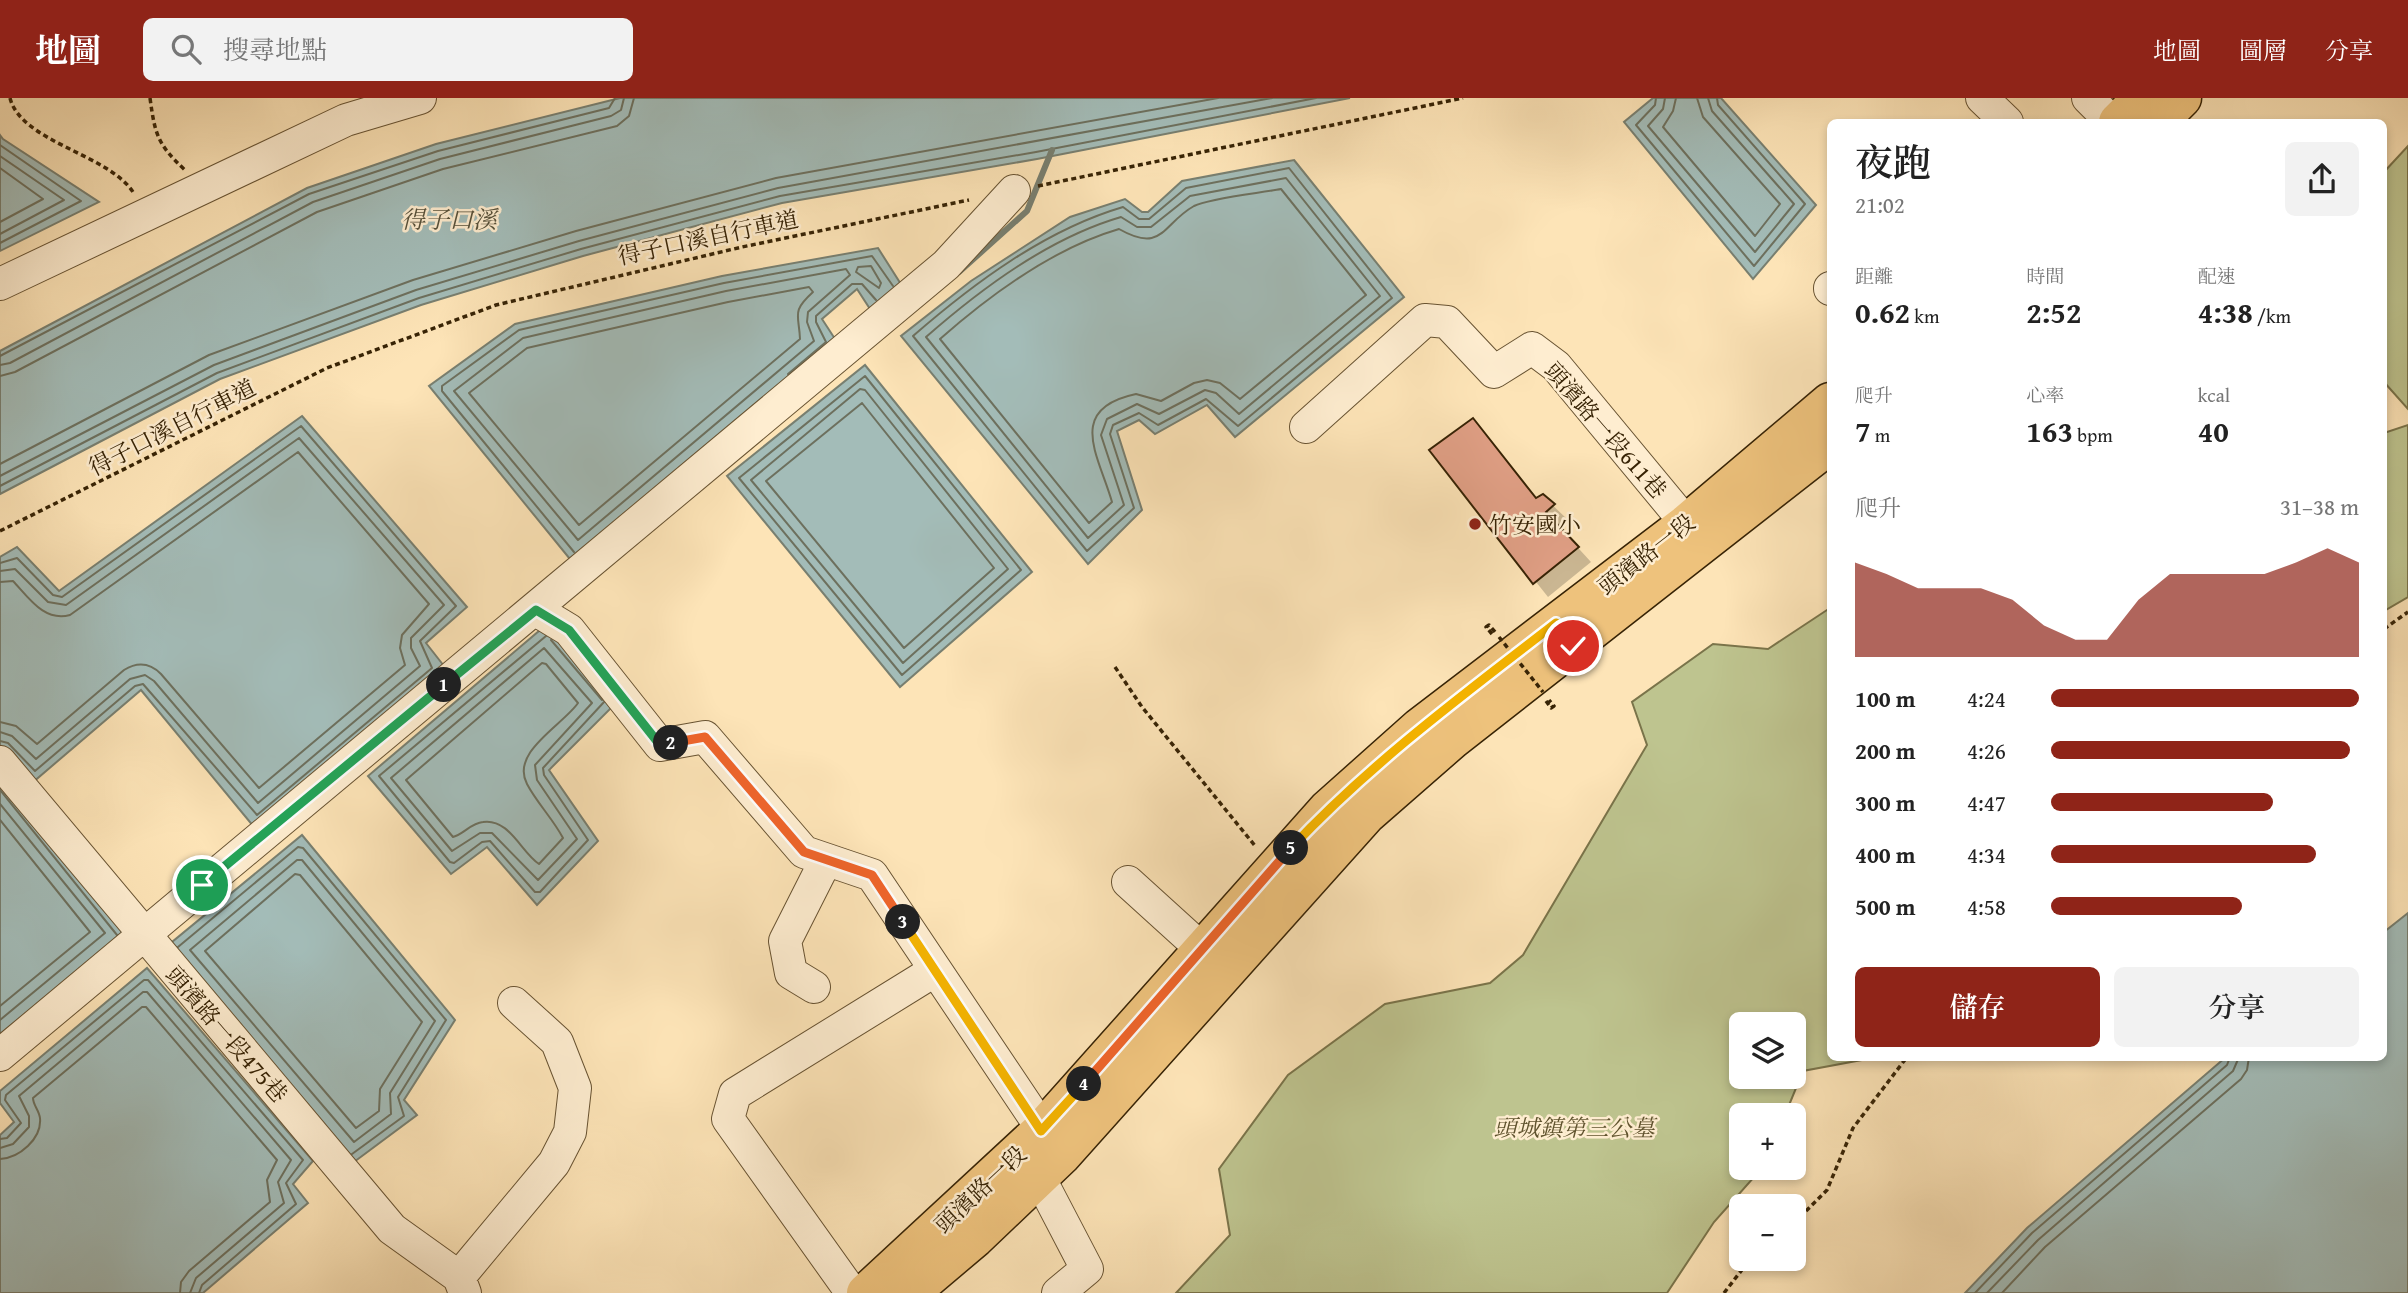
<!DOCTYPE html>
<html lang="zh-TW">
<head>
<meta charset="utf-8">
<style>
  :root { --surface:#fff; --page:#f2f2f2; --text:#222; --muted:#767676; --accent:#8f2418 }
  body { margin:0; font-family:"Gentium Book Plus","Noto Serif TC",serif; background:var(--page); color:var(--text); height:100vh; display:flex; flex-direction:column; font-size:26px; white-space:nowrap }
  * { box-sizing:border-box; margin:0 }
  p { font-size:23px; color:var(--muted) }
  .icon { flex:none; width:38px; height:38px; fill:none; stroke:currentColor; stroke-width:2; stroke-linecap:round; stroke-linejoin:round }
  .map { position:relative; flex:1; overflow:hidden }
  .details { position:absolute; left:1827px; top:21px; width:560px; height:942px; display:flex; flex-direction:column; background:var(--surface); border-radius:10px; box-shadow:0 4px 10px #0003 }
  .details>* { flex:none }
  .fabs { position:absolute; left:1729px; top:914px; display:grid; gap:14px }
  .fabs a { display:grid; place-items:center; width:77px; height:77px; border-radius:10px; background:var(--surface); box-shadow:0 4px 10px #0003; font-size:35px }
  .pin { position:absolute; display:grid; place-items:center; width:60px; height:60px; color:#fff; margin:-30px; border:4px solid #fff; border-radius:50%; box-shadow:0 2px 7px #0007 }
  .km { position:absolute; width:35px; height:35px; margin:-18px; border-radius:50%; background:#222; color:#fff; font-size:19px; line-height:35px; text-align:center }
  .round { display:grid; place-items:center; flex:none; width:74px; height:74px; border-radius:10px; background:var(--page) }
  .head { display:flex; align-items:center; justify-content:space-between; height:119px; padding:0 28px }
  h1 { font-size:38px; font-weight:600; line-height:52px }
  .figures { display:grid; grid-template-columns:repeat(3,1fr); gap:10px; height:119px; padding:7px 28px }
  .figures div { display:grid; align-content:center }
  .figures b { font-size:30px; font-weight:600 }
  .figures small { font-size:19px; font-weight:400 }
  .figures p { font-size:19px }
  .chart { height:196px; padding:14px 28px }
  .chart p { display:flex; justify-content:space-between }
  .chart svg { width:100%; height:126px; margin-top:7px; fill:var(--accent); opacity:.7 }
  .primary-button { display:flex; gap:14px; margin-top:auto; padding:14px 28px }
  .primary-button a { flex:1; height:80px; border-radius:10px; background:var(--accent); color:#fff; font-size:28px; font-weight:600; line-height:80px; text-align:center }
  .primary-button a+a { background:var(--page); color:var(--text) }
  ul { padding:0 28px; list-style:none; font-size:23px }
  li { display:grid; grid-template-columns:112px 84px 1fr; align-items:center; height:52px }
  li i { height:18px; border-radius:9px; background:var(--accent) }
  header { display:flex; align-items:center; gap:42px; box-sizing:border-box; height:98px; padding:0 35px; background:var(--accent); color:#fff }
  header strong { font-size:33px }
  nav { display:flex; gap:38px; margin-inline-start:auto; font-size:24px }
  .search { width:490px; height:63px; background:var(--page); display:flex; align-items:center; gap:18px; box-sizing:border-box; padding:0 24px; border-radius:10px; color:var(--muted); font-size:26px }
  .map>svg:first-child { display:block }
  .green { fill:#bec48f; stroke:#7a744a; stroke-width:2; fill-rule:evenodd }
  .water { fill:#a3bcb8; stroke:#787f70; stroke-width:2 }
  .shadow { fill:#0003 }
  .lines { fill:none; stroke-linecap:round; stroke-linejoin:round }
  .shore { stroke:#6d705e; stroke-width:2 }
  .stream { stroke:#787f70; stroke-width:6 }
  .building { fill:#e09f85; stroke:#372305; stroke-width:2 }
  .minor-casing { stroke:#685332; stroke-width:34 }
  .major-casing { stroke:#372305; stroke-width:41 }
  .path { stroke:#372305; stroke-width:3.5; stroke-dasharray:5 3.5; stroke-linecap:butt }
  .minor { stroke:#feedd0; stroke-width:32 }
  .major { stroke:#eec27c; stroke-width:38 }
  .path-bridge { stroke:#372305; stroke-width:3.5; stroke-dasharray:5 3.5; stroke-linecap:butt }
  .split-1-casing { stroke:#fff; stroke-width:14 }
  .split-2-casing { stroke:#fff; stroke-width:14 }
  .split-3-casing { stroke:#fff; stroke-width:14 }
  .split-4-casing { stroke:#fff; stroke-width:14 }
  .split-5-casing { stroke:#fff; stroke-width:14 }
  .split-6-casing { stroke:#fff; stroke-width:14 }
  .split-1 { stroke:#22a559; stroke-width:9 }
  .split-2 { stroke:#22a559; stroke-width:9 }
  .split-3 { stroke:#f0652b; stroke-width:9 }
  .split-4 { stroke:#f5b400; stroke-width:9 }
  .split-5 { stroke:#f0652b; stroke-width:9 }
  .split-6 { stroke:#f5b400; stroke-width:9 }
  .poi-dot { fill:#8f2418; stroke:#feedd0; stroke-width:2.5 }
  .labels { text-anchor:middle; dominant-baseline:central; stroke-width:5; stroke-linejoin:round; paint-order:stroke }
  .street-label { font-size:23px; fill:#372305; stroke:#feedd0 }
  .poi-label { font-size:23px; fill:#372305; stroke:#feedd0; text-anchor:start }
  .park-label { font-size:23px; font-style:italic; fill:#60532e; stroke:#feedd0 }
  .water-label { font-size:24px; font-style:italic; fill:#57513b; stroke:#feedd0 }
</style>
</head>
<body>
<header>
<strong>地圖</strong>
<div class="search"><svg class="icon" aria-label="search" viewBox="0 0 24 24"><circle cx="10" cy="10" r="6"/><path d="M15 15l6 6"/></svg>搜尋地點</div>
<nav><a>地圖</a><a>圖層</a><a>分享</a></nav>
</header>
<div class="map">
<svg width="2408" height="1195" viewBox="0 0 2408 1195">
  <rect width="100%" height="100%" fill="#fde4b7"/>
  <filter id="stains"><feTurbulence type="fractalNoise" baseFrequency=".00286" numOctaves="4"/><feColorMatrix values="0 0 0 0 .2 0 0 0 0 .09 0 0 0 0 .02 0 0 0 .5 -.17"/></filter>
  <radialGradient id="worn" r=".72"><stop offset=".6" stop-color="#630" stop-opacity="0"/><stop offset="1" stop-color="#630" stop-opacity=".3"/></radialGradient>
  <path class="green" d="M2408,48V311L2384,284V74Z
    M2408,327V499L2384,513V335Z
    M1830,510V959H1878L1803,973L1785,1017H1741V1069H1763L1714,1124L1667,1195H1176L1230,1137L1219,1071L1288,977L1385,906L1490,885L1523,857L1647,647L1632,604L1713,546L1768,551ZM1741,926H1794V978H1741Z"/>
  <path class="water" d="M620,0H1350L1037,61L782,105L583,158L421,207L220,281L0,396V253L307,90L436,46Z
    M1653,0H1721L1816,107L1753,181L1624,24Z
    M0,37L3,41L99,104L0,153Z
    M1294,62L1404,199L1235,339L1207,307L1155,336L1139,322L1117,333L1142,412L1088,466L901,238L971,183L1070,119L1125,101L1142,114H1148L1182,83Z
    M878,150L904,191L872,214L857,191L822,221L837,244L574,466L429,288L515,226L722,178Z
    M865,267L1032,474L900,589L727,378Z
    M302,318L467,509L426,545L444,568L254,729L141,592L32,685L0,647V459L17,449L59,493Z
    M550,530L615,606L549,672L598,743L537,807L487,749L451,776L368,678L539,533Z
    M0,681L128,838L0,942Z
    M302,737L455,922L404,1002L417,1017L350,1067L166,849Z
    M2408,815V1195H1965L2027,1130L2226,959H2384V834Z
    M147,870L313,1063L293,1086L308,1105L203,1195H0V1037L14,1024L0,1005V993Z"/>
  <path class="shadow" d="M1472,323L1538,401L1543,398L1567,421L1559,429L1591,464L1548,499L1431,352Z"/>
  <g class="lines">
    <path class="shore" d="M1656,0L1655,7L1636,27L1754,168L1805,106L1718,7L1717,0
      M1665,0L1663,11L1648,28L1755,154L1794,106L1712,13L1708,0
      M1676,0L1673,13L1663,29L1755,138L1780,106L1703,19L1697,0
      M0,47L81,103L0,145
      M0,58L64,102L0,136
      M0,70L43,101L0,124
      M1289,70L1392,200L1238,328L1206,301L1158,327L1139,315L1113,327L1110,336L1134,410L1087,453L913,238C974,185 1045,132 1123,109L1139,121H1149L1186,90Z
      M1286,80L1380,198L1239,316L1216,295L1205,292L1159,316L1137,306L1107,321L1101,337L1124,407L1088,440L926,239C982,190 1049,140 1121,119L1137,129H1151L1190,98Z
      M1281,91L1366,197L1240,301L1220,285L1207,282L1194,285L1161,303L1136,296C1065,311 1099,358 1112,404L1089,425L940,241C991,196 1054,150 1119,131C1163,156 1162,126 1194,108C1210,100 1261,95 1281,91Z
      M871,168L881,185L879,190L856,174L858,169Z
      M846,171L850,177L808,214L807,224L814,243L578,442L454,293L523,240L726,193Z
      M809,189L813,194C791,214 799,216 800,241L579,427L469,295L527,250L728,204Z
      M0,258L309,96L438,53L609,10L615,0
      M0,267L10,265L313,104L440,61L611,18L621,12L624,0
      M788,276L826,244L816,224V218L852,186H862L876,202
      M0,278L15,274L317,114L443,71L617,28L629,18L634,0
      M865,278L1021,472L902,577L739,380Z
      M860,291L865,292L1008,471L903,565L751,382Z
      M862,305L994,470L904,550L766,383Z
      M0,366L209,257L413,182L576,133L776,80L1218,0
      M0,378L214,267L416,192L579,143L778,90L1272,0
      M0,388L217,275L419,200L581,151L780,98L1036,54L1316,0
      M574,454L442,293V288L519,232L724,185L872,158L893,188
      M0,465L17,460L53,497L62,499L301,328L456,508L420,543L432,570L257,717L143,586L135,588L35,673L8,645L0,643
      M0,473L15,471L48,504L66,507L299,340L444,507L411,540V550L420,568L258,705L154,583L145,577L130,581L36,661L12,638L0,634
      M0,484L13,483C29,500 44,524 70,517L298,354L429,506L402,537L400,550L405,567L259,690L161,576C150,565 137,564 124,572L37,646L16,628L0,624
      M546,538L379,678L450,764L454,765L482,744L490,743L535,794H540L588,742L544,677L543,670L604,604
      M551,542L602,602
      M544,550L592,605L535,667L537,682L577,741L538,782L492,735H480L452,753L391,680Z
      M542,565L546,566L578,605C563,627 510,654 527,686C537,705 553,721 563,740L539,766C521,754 509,720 483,724C471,725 464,736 453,739L406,682Z
      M0,692L117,837
      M0,706L105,835L0,922
      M0,722L90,834L0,908
      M297,762H302L435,923L390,995L391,1016L354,1044L190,852Z
      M295,776L300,777L422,924L380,991L379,1013L356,1030L205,853Z
      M178,849L298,749L303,750L446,922L398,999L404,1018L352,1056
      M0,1041L7,1040L21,1025L5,1002L6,997L144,882H148L303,1062L286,1085L296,1106L202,1187L199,1195
      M0,1050L13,1046L29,1029V1018L19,998L143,894H147L291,1062L278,1084L284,1105L196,1180L190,1195
      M0,1061C19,1060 42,1041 40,1020C39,1012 33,1007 33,1000L142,909H146L277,1062L267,1082L270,1104L189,1173L181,1184L180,1195
      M1975,1195L2032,1135L2227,967L2230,959
      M1987,1195L2038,1142L2233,973L2239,959
      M2002,1195L2045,1149L2241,981L2247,972L2249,959"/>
    <path class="stream" d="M959,174L1027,113L1052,52"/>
  </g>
  <path class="building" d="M1473,320L1536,400L1543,396L1555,406L1546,414L1579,449L1533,486L1429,352Z"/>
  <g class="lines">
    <g class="minor-casing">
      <path id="minor" d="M1982,0L2007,24
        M2088,0L2112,24
        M0,186L346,22L420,0
        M1830,190V191
        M1306,329L1425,222L1447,224L1494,274L1532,250L1556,268L1701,443
        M536,512L569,532L660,647L705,639L804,754L872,777L1055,1050
        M0,664L392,1131L459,1179L465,1195
        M1128,784L1204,853
        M814,889L791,875L785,843L826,762
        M0,957L946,167L1014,93
        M1024,1061L1039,1079L1087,1171L1058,1195
        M459,1179L554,1065L570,1034L575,990L557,944L514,905
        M852,1195L728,1021L735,996L934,873"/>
    </g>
    <g class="major-casing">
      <path id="major" d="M2118,24L2142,0
        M2158,24L2182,0
        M866,1195L1041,1033L1328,711L1420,629L1686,426L1830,304
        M910,1195L975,1140L1061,1058L1366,717L1453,641L1830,346"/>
    </g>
    <path class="path" d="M10,0C21,44 108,56 133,94
      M150,0C155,36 157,46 185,72
      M1038,88L1463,0
      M0,433L327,270L496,207L742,149L969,102
      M2384,531L2408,514
      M1492,536L1486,529L1489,527L1496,535
      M1115,569L1142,609L1256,749
      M1546,603L1551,610L1554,608L1549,602
      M1794,1125L1827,1092L1853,1030L1907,959
      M1724,1195L1751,1160"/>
    <use href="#minor" class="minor"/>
    <use href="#major" class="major"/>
    <path class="path-bridge" d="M1499,539L1543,594"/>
  </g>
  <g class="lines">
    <g class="split-1-casing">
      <path id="split-1" d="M202,787L444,587"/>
    </g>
    <g class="split-2-casing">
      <path id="split-2" d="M444,587L536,512L569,532L660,647L671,645"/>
    </g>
    <g class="split-3-casing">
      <path id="split-3" d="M671,645L705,639L804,754L872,777L903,824"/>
    </g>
    <g class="split-4-casing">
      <path id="split-4" d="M903,824L1041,1033L1084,986"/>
    </g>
    <g class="split-5-casing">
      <path id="split-5" d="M1084,986L1291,750"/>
    </g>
    <g class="split-6-casing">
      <path id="split-6" d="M1291,750C1371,665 1464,596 1556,525L1573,548"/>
    </g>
    <use href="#split-1" class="split-1"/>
    <use href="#split-2" class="split-2"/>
    <use href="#split-3" class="split-3"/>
    <use href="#split-4" class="split-4"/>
    <use href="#split-5" class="split-5"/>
    <use href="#split-6" class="split-6"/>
  </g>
  <circle class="poi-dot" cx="1475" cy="426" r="7"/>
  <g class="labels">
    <g class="street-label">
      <text transform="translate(708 139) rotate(-12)">得子口溪自行車道</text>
      <text transform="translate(172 329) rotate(-27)">得子口溪自行車道</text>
      <text transform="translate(1606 332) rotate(49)">頭濱路一段611巷</text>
      <text transform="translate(1646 456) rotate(-38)">頭濱路一段</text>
      <text transform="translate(227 936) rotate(49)">頭濱路一段475巷</text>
      <text transform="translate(980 1091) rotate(-43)">頭濱路一段</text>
    </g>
    <g class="poi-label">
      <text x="1489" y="426">竹安國小</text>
    </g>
    <g class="park-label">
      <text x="1574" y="1029">頭城鎮第三公墓</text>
    </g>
    <g class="water-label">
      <text x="449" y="121">得子口溪</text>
    </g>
  </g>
  <rect width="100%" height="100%" filter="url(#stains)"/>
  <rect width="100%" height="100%" fill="url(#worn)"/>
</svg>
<div class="fabs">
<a><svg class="icon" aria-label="layers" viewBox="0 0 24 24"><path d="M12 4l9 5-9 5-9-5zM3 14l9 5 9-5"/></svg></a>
<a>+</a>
<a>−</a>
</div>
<div class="pin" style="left:202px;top:787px;background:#1e9e55"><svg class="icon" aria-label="arrive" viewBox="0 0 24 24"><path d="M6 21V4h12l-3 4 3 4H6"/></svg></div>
<div class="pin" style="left:1573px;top:548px;background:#d93025"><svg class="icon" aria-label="check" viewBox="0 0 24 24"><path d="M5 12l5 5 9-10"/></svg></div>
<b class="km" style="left:444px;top:587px">1</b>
<b class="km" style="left:671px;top:645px">2</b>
<b class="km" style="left:903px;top:824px">3</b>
<b class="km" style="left:1084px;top:986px">4</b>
<b class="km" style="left:1291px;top:750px">5</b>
<section class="details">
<div class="head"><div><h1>夜跑</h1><p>21:02</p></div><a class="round"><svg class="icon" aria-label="share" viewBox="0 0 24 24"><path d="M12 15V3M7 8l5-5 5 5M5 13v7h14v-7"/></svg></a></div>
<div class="figures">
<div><p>距離</p><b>0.62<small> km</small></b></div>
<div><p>時間</p><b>2:52</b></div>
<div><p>配速</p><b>4:38<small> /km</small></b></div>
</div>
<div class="figures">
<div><p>爬升</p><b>7<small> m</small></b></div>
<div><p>心率</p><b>163<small> bpm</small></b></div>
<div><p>kcal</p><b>40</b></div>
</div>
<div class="chart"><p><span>爬升</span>31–38 m</p>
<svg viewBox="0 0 160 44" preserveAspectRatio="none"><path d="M0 44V11L10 15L20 20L30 20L40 20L50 24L60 33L70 38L80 38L90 24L100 15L110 15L120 15L130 15L140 11L150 6L160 11V44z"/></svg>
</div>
<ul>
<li><b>100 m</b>4:24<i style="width:100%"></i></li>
<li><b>200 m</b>4:26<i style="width:97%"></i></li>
<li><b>300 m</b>4:47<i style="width:72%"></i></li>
<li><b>400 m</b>4:34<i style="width:86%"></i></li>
<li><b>500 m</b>4:58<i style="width:62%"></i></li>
</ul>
<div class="primary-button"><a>儲存</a><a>分享</a></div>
</section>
</div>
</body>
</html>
